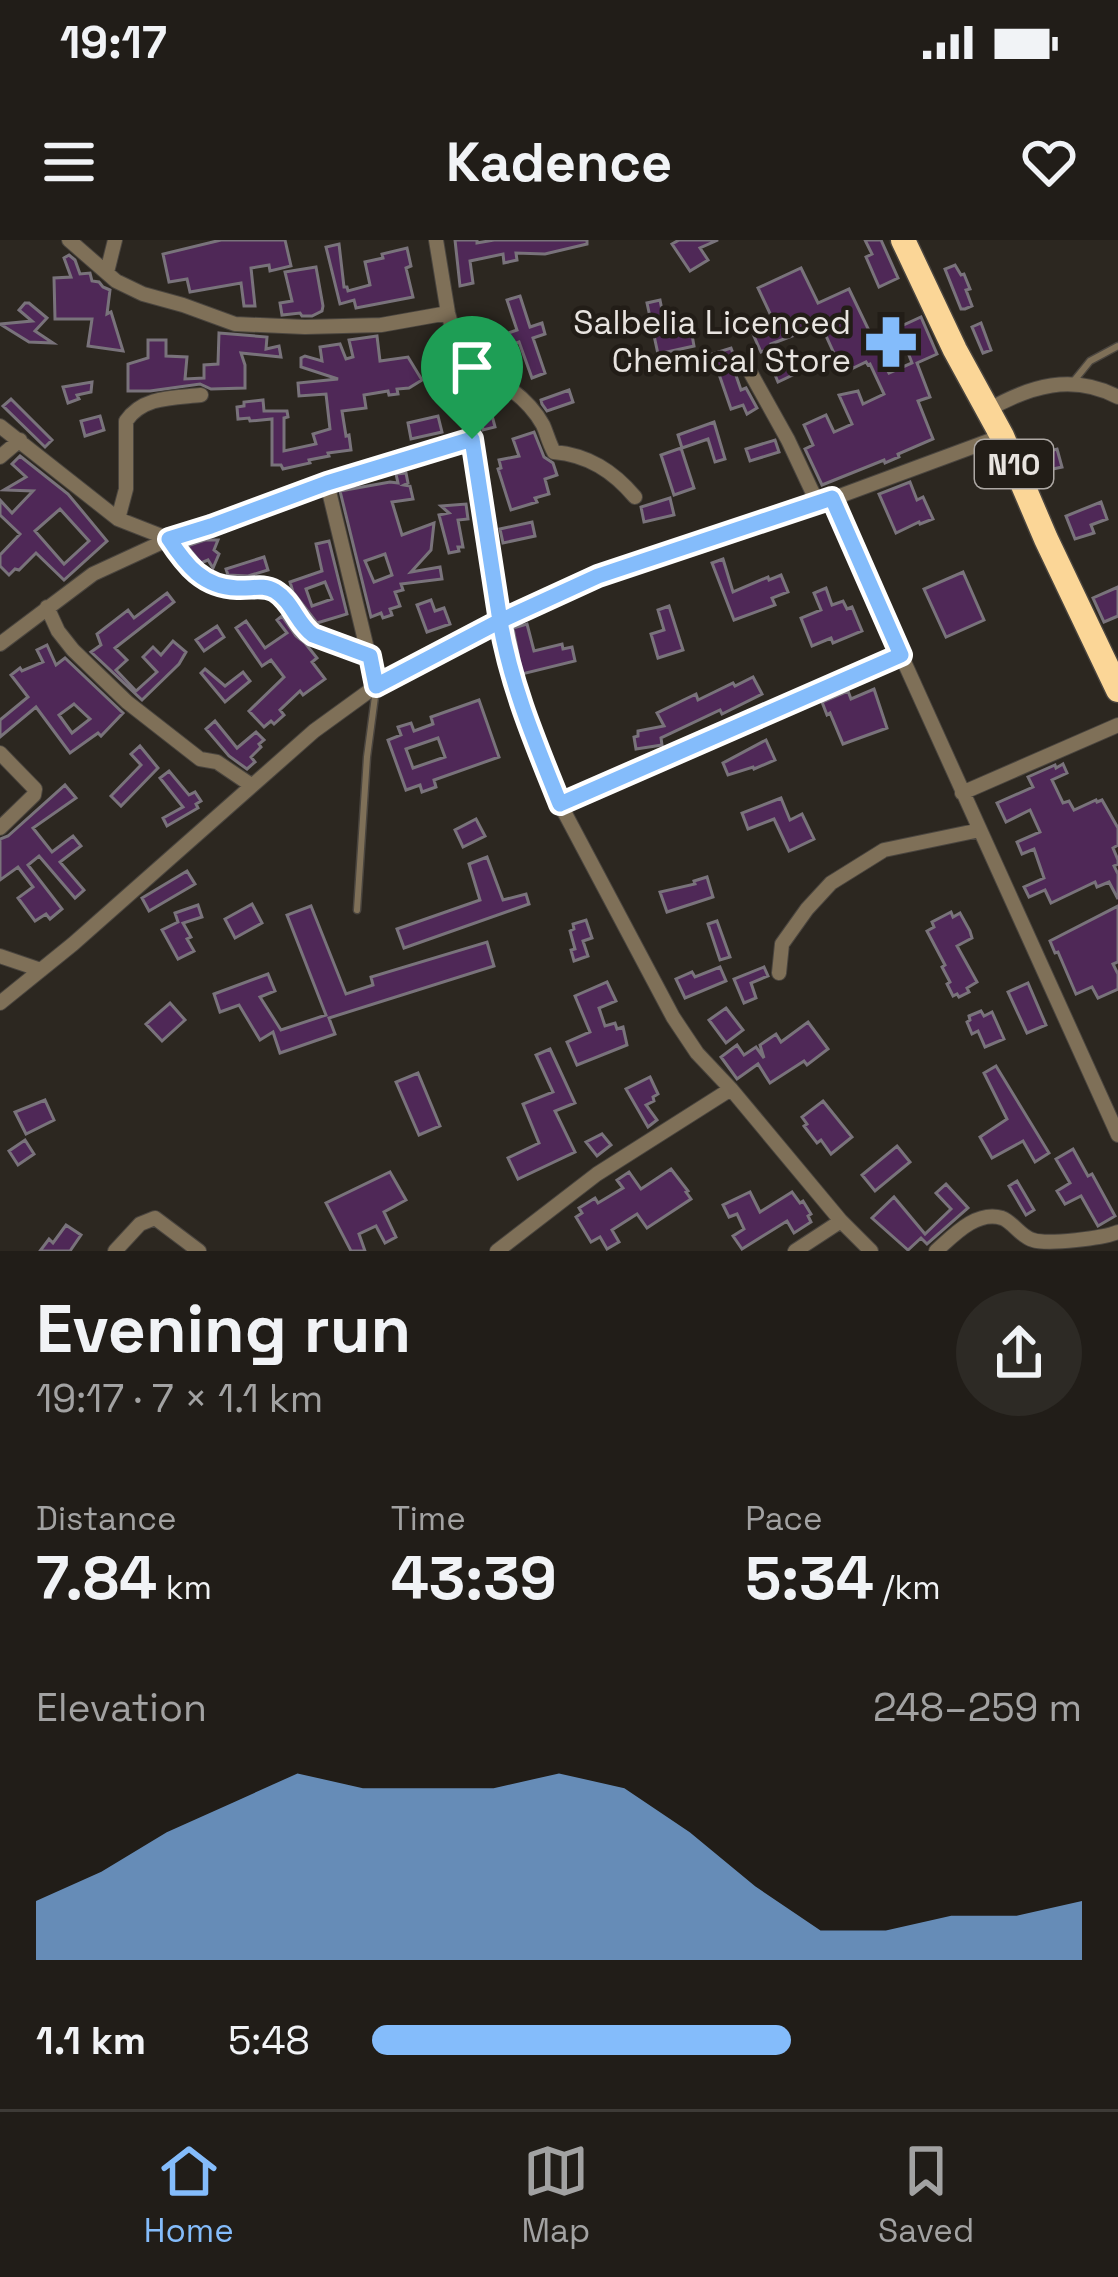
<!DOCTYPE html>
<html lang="en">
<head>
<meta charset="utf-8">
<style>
  :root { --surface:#211d18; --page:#2d2a25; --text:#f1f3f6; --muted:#a2a2a2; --line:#3e3b37; --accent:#84bcfb }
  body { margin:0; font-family:"Space Grotesk",sans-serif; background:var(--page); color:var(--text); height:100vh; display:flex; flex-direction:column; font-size:45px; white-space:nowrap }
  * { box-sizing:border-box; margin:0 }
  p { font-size:39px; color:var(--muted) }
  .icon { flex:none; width:66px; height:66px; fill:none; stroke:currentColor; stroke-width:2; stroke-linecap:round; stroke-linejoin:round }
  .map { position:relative; height:1011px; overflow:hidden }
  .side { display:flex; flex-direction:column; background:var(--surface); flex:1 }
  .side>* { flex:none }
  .pin { position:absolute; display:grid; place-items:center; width:102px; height:102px; color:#fff; margin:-123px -51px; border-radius:50% 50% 50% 0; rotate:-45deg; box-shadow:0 0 12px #0007 }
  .pin .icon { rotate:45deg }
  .round { display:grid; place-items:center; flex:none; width:126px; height:126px; border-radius:63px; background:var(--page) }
  .head { display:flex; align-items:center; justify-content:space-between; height:204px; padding:0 36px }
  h1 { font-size:66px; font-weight:700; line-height:90px }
  .stats { display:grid; grid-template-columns:repeat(3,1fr); gap:18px; height:204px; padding:12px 36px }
  .stats div { display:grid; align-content:center }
  .stats b { font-size:60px; font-weight:700 }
  .stats small { font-size:33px; font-weight:400 }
  .stats p { font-size:33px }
  .chart { height:336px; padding:24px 36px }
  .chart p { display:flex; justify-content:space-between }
  .chart svg { width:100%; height:216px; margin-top:12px; fill:var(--accent); opacity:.7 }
  ul { padding:0 36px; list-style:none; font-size:39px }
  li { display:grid; grid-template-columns:192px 144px 1fr; align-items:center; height:90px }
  li i { height:30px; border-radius:15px; background:var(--accent) }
  .status { display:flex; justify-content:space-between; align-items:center; height:84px; padding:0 60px; background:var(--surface); direction:ltr }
  .status svg { height:33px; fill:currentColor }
  header { display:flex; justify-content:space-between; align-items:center; height:156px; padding:0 36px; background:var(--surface); font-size:54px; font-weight:700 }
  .tab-bar { display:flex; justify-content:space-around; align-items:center; height:168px; border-top:3px solid var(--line); background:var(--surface); font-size:33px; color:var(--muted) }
  .tab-bar a { display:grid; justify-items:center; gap:6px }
  .tab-bar .active { color:var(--accent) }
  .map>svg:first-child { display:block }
  .building { fill:#4f2857; stroke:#79737b; stroke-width:3; fill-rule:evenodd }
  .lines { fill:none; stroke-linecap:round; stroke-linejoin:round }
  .lane-casing { stroke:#4a453f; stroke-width:9 }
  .street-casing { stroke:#4a453f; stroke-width:16 }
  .highway-casing { stroke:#4a453f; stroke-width:27 }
  .lane { stroke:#7f7058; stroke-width:6 }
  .street { stroke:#7f7058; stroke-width:14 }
  .highway { stroke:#fbd697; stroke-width:24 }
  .route-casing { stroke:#fff; stroke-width:24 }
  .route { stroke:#84bcfb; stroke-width:15 }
  .labels { text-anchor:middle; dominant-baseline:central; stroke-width:9; stroke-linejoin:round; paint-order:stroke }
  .shield { fill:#221d17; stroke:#ada8a4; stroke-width:3 }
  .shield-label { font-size:30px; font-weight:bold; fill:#e8e4e0 }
  .poi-label { font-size:33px; fill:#e8e4e0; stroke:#221d17; text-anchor:end }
</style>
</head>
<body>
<div class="status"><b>19:17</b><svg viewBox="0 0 49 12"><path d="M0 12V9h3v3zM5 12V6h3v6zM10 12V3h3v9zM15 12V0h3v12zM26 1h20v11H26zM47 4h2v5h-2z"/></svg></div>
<header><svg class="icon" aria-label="menu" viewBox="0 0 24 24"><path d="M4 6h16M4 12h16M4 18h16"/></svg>Kadence<svg class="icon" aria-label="heart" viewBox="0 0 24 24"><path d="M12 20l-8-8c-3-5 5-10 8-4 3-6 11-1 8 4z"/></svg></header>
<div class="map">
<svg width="1118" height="1011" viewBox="0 0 1118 1011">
  <rect width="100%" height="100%" fill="#2c2720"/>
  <path class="building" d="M221,0H285L291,26L270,31L269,25L251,28L255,66H244L241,43L190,52L187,39L169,42L163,14Z
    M455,0H477V3L494,0H587V4L545,14L516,13L517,20L504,23L503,14L470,21L473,43L460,46Z
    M679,0H718L700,8L708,20L690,31L672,4Z
    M865,0H881L898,38L879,47L866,17L872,14Z
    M339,4L344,47H347L348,51L370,45L365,22L383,18L382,14L407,8L411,26L406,28L413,57L356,68L354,60L340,64L326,7Z
    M69,15L75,20L80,34L90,33L92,41L99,42L103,47L110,50L107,74L111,72L123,111L88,106L92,79H55L54,38L71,37L64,18Z
    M955,25L961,35L964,34L970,49L966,50L972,66L965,69H961L945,29Z
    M316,27L323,66L322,71L312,76H302L300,73L282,75L280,63L292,61L285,32Z
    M801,28L818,63L849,49L873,99L921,77L937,114L917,123L930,157L918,161L933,199L898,214L899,217L885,223L884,220L822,245L805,209L813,205L804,185L826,175L834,192L852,184L839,155L858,151L863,164L884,154L870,124L868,125L866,122L843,133L821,85L771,104L772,107L761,112L753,94L775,84L758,48ZM905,105L912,123L889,133L880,116Z
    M520,56L530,87L542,83L545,94L533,98L545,133L532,138L519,102L490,112L486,101L517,90L507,60Z
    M660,60L662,70L668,69L673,93L691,89L694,106L658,114L647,63Z
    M25,63H29L47,78L35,91L53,103L29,102L0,84L32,81L19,70Z
    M981,83L991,110L983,113L972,87Z
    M219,93L267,97L266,109L279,106L281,117L241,113L245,125V148L211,149L200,144L150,151H128V124L148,118V100H166V116L187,117L185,139L204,138V125L218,124Z
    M377,96L380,121L408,117L422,140L409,148L397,149L398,154L389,155L388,151L364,155L366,168L342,171L346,196L349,195L351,210L328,213L329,216L309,220L310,223L283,229L281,225H272V179L250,181L249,178L238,179L237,167L244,166V162L263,160L264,171H287L288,177L284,178V211L316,204L313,194L330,189L326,154L299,156L298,143L338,139L301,127V118L305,116L322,121L320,107L340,104L346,119L353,117L349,100Z
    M731,108L734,116L731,121L741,150L746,148L757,168L747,174L743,165L731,169L712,114Z
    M794,120L799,132L778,142L773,130Z
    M92,142L91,152L77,155L79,159L68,163L63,147Z
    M569,150L573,162L547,171L542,164L541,160Z
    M11,159L52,200L45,207L3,166Z
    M488,160L495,187L483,190L479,162Z
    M100,176L104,190L85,196L81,181Z
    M438,176L442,192L411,199L408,183Z
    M714,182L725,219L715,222L708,199L682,208L678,195Z
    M534,192L544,217L553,223L557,235L545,239L549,254L535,258L537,262L511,270L498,229L501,228L499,220L519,216L513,199Z
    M775,200L779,212L750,221L746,209Z
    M681,208L694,248L674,255L661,215Z
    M1057,209L1062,227L1048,230L1051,237L1039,241L1030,217Z
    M20,216L68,254L107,301L64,340L36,313L19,330L15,329L9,335L0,326V315L20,294L0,275V260L12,273L33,251L4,250L26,237L12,224ZM60,269L89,301L64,324L35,291Z
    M406,233L408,243L404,245L410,246L413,259L392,262L402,295L434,283L431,310L411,332L440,327L442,339L401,344L403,350L395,352L400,366L390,369L392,375L383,378L381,373L371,377L340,251L390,242L398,243L396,234ZM385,314L392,335L374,342L365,321Z
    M910,242L917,260L923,257L933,279L920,284L919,282L896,293L879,254Z
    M670,258L674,275L644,282L641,267Z
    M1101,262L1107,279L1091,285L1094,293L1075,299L1066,276Z
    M466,264L468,279L458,280L463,307H458L459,311L449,313L439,275L449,273L441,266Z
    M532,282L535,296L503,303L500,289Z
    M218,300L214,310L219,314L213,328L208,320L201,323L187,306L205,300Z
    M329,301L347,374L317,383L293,352L290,342L322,331L316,304ZM325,342L332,359L312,366L306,349Z
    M264,317L268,330L248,336L228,335L226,329Z
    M723,319L733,352L768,337L769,340L781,335L788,352L772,358L775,365L734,380L712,323Z
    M963,332L984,380L946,397L924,349Z
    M1118,347V376L1104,382L1093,358Z
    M826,348L832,365L843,361L847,369L852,367L862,391L833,403L831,398L812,406L801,378L821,370L814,353Z
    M167,353L174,362L115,408L127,420L116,430L136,451L157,432L143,417L153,407L161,415L173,401L186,412L179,424L142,460L91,412L101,405L97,394L128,370L134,378Z
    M431,360L435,371L444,368L450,384L427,392L417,365Z
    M669,366L683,410L658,418L651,394L664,390L658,370Z
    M282,376L296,396L305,403L317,418L312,422L325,439L303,455L300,451L280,470L284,475L274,484L271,481L264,487L249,471L284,437L271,420L262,426L236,388L246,381L265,408L287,393L277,380Z
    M527,384L534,411L562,404L563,409L572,407L575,421L522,434L513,388Z
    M217,386L224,397L204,411L196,400Z
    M47,405L56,425L65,418L123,473L101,496L98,493L70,513L36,467L0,497V480L28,457L11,435L20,428L22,431L43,422L37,410ZM74,464L90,479L72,493L59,475Z
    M205,429L225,446L243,432L250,441L225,462L201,433Z
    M753,437L762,454L722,474L720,470L661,498L662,505L636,509L634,497L638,496V491L664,486L657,473L696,454L698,460L733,443L735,446Z
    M874,449L887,488L843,504L830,473L827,475L822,462L848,451L851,459Z
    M479,460L499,517L434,540L436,547L422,552L420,545L406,550L388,500L401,495L398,487L411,483L414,491L433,484L431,477ZM438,498L445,517L413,528L406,509Z
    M215,481L237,508L256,492L264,500L259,504L261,507L251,517L255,522L247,529L229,516L206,489Z
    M766,500L775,520L754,529L753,527L728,535L723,523Z
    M140,506L158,528L121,566L111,556L141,525L131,514Z
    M1063,524L1067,533L1052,540L1063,563L1069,561L1074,570L1096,560L1097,562L1102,560L1118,588V605L1113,608L1118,620V624L1114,626L1118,634V659L1109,642L1097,647L1095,642L1051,663L1045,650L1029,657L1024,647L1044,638L1034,609L1022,614L1017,602L1040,592L1030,570L1006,582L997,563L1033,547L1028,537L1055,525L1056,528Z
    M169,531L189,555L195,552L201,561L196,564L198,568L167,586L163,578L183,567L160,538Z
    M65,545L76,558L33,588L52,612L73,596L81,606L60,622L84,650L75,658L39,616L28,625L62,669L50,679L46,674L35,681L18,658L33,647L18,627L0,640V599L8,596Z
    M781,558L790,580L802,574L814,599L789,611L774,579L748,589L742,573Z
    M476,579L485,596L463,607L455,590Z
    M487,617L503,660L526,654L529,664L404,708L397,689L480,660L469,624Z
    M187,631L195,644L149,671L142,658Z
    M707,637L713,657L667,672L660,652L695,644L694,641Z
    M252,664L262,683L235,698L225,679Z
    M198,665L202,677L183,683L191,697L187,699L194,711L178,719L162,690L178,682L175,673Z
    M311,666L346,754L373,745L371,737L487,702L494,726L329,778L335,794L280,813L273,792L260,800L239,765L220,772L214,754L268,734L275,751L260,757L281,790L326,775L287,675Z
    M1118,666V722L1113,724L1118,734V749L1098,758L1092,747L1076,754L1058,712L1055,713L1050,701Z
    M951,672L953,677L960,673L970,691L972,698L957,706L977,742L967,748L969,752L959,757L957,754L953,756L947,744L950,742L942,727L945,725L927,691L934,687L932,682Z
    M586,680L592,698L583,701L588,716L574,721L571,710L575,709L570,691L574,689L573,684Z
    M717,681L730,717L720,720L708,684Z
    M720,727L726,741L685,758L676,739L692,732L695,737Z
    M764,727L768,736L751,743L756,758L744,763L734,739Z
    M607,742L616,761L599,768L605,786L615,783L617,789L623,787L627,805L577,825L567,802L590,792L575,756Z
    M1028,743L1046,785L1027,793L1008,752Z
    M170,763L185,780L162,801L146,784Z
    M726,768L743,790L726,803L709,780Z
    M981,771L984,776L992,772L1004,799L985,807L978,791L972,794L967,782L970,780L969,776Z
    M808,782L828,809L807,825L804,821L770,843L758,824L737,839L721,817L737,805L744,815L756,807L764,818L760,805L776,794L781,802Z
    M550,809L575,863L555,871L575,912L518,939L508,918L539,903L523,864L553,852L536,815Z
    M996,826L1049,913L1035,922L1023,901L992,918L980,897L1007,879L984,833Z
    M418,833L440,886L419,895L396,842Z
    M650,837L658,854L653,857L654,861L646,865L657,880L648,887L626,849Z
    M45,860L54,880L26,894L15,872Z
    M823,861L852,897L831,914L821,900L817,903L804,886L807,884L802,877Z
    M602,894L611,905L597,916L586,902Z
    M25,900L34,914L18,925L9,911Z
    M897,906L910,922L875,951L862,935Z
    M1073,909L1088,936L1092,934L1115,976L1098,986L1081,956L1065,964L1057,951L1070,943L1056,919Z
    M671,929L688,951L686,952L691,959L647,988L637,974L612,990L619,1002L607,1009L600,997L591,1002L576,977L582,973L579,968L595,958L598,963L623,948L617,940L629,932L641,949Z
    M390,932L406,960L384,972L396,997L385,1003L376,986L359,994L365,1011H351L326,963Z
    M1017,941L1034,970L1026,975L1009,946Z
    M946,944L968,968L927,1004L921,998L908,1010L872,978L894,957L925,994L951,969L936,953Z
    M750,952L760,972L792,952L800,963L803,961L811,974L808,976L811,982L794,993L787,981L742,1009L733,996L744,989L737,974L729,977L723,965Z
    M66,985L81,995L70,1011H40L49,999L53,1003Z"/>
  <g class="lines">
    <g class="lane-casing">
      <path id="lane" d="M1073,142L1090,121L1118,106
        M357,670L367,517L376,449"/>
    </g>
    <g class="street-casing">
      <path id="street" d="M69,0L116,41L143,54L183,65L235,84L305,87L381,85L448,73
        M436,0L448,73L461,120L506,419L523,473L560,564L673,777L697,813L731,849L841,981L871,1011
        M107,32L115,0
        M461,120C492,137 525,152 543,185C547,194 549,203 554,212C588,215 613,231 635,257
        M744,121L788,200L818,264
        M988,170C1030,146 1072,133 1118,157
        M0,186L118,279L169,299L184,322L200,337L216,345L236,348L266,347L281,354L305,390L328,402L370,415
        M0,217L20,200
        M327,243L376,446
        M118,279L126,249V181C143,156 174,158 201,155
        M47,367L58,391L73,410L127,462L200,519L217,522L251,545
        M0,404L93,334L169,299L327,243L472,199
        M901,415L1118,895
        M0,513L35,549L34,555L0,588
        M962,553L1118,485
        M560,564L901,415L832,258
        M0,716L41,730
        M779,733L782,704L807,669L831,643L884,610L980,590
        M0,763L73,704L314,491L376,446L500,381L598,336L818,264L1002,196
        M115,1011L140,984L155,978L199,1011
        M497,1011L597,934L731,849
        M795,1011L841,981
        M936,1011C953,996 976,970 1002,978C1013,982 1021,997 1033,1000C1048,1005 1104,998 1118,992"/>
    </g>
    <g class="highway-casing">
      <path id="highway" d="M903,0L955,110L1002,196L1046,299L1118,450"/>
    </g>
    <use href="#lane" class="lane"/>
    <use href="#street" class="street"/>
    <use href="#highway" class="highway"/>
  </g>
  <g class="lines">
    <g class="route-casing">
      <path id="route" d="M472,199L327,243L211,286L169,299C186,325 203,347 237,348C251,349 263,344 275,351C293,362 297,384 313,395L370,416L376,446L500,381C511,446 536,504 560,564L901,415L832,258L598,336L500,381L472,199"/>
    </g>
    <use href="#route" class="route"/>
  </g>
  <defs>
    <g id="pharmacy-bare" transform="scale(4.14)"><path d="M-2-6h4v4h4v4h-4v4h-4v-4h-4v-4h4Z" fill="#84bcfb" stroke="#221d17" stroke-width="2.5" paint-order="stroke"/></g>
  </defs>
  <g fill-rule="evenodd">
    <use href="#pharmacy-bare" x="891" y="102"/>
  </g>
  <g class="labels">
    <rect class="shield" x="975" y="200" width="78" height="48" rx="9"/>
    <g class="shield-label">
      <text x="1014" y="224">N10</text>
    </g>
    <g class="poi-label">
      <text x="851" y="83">Salbelia Licenced<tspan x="851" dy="38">Chemical Store</tspan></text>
    </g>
  </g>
</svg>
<div class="pin" style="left:472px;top:199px;background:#1e9e55"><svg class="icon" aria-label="arrive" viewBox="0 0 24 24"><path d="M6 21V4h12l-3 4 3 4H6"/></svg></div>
</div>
<section class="side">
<div class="head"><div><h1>Evening run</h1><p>19:17 · 7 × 1.1 km</p></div><a class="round"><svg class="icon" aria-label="share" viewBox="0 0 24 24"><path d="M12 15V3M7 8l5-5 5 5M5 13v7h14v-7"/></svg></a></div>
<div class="stats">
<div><p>Distance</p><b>7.84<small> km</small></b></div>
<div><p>Time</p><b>43:39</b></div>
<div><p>Pace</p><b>5:34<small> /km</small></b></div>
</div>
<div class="chart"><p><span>Elevation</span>248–259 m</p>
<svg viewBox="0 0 160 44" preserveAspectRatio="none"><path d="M0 44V32L10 26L20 18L30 12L40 6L50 9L60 9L70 9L80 6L90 9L100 18L110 29L120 38L130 38L140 35L150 35L160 32V44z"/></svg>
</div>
<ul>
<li><b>1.1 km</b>5:48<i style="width:59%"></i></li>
</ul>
</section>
<nav class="tab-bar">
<a class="active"><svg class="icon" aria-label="home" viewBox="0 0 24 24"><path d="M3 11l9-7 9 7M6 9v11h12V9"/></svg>Home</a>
<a><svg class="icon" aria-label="map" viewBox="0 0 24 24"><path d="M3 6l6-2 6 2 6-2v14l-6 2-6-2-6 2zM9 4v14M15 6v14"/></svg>Map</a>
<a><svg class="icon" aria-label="saved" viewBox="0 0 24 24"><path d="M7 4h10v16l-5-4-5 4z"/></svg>Saved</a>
</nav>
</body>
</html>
